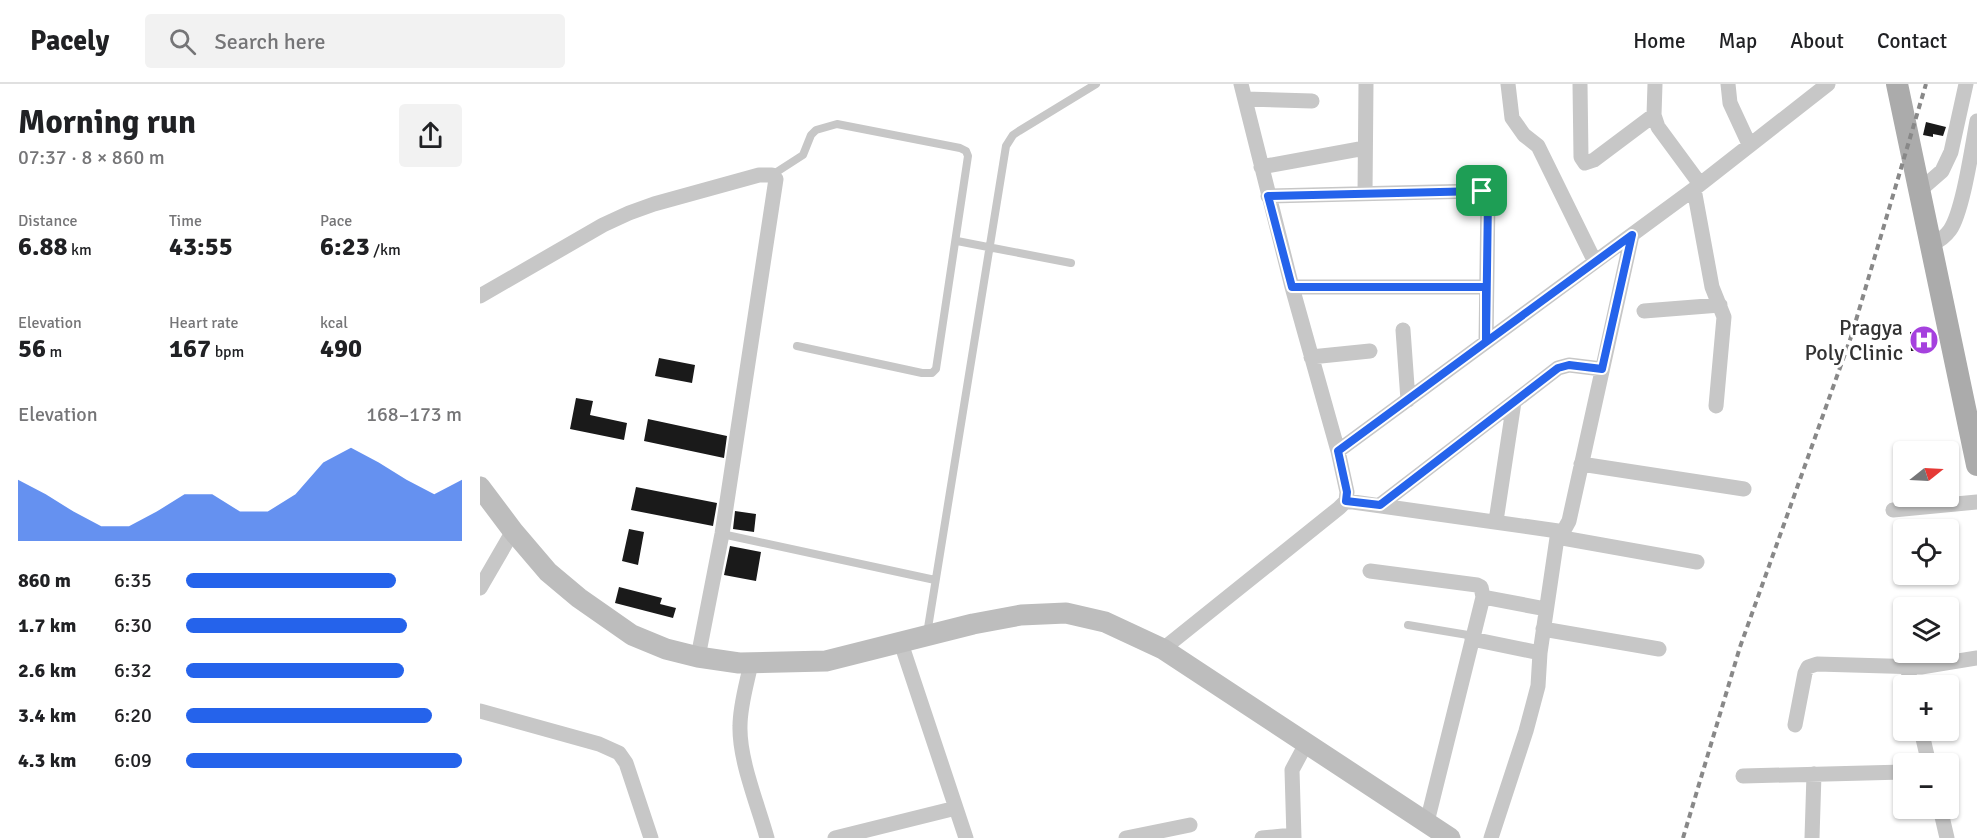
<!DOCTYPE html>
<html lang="en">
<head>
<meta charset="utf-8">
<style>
  :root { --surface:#fff; --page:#f2f2f2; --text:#202124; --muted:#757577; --line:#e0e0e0; --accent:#2563eb }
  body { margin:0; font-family:Signika,sans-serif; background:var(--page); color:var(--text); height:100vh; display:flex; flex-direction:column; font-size:22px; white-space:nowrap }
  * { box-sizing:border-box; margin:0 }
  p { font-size:20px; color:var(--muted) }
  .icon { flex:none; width:33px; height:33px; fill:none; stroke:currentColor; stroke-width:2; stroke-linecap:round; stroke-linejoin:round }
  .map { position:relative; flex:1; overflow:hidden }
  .drawer { display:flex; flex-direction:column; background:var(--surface); width:480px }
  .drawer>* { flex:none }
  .needle { width:39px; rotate:72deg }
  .controls { position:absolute; left:1413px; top:357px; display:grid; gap:12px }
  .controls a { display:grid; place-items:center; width:66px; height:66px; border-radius:6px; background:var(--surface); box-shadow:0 2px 4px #0004; font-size:30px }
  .pin { position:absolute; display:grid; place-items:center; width:51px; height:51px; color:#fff; margin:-26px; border-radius:12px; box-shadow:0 3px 9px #0006 }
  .round { display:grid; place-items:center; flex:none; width:63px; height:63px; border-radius:6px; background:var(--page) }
  .headline { display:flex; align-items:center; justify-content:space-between; height:102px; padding:0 18px }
  h1 { font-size:33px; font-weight:800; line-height:45px }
  .figures { display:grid; grid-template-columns:repeat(3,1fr); gap:9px; height:102px; padding:6px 18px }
  .figures div { display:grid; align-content:center }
  .figures b { font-size:26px; font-weight:800 }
  .figures small { font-size:16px; font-weight:400 }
  .figures p { font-size:16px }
  .chart { height:168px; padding:12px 18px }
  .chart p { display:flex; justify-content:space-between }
  .chart svg { width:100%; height:108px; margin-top:6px; fill:var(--accent); opacity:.7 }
  ul { padding:0 18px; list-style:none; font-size:20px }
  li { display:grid; grid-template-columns:96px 72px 1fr; align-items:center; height:45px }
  li i { height:15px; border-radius:8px; background:var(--accent) }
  header { display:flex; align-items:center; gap:36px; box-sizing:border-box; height:84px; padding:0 30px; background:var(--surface); border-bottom:2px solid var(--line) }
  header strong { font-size:28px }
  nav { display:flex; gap:33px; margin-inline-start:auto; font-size:21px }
  .search { width:420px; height:54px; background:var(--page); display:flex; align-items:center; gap:15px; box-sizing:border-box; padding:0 21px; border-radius:6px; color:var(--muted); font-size:22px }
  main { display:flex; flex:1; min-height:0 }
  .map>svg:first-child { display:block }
  .building { fill:#1a1a1a }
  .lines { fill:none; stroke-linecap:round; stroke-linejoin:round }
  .lane { stroke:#c7c7c7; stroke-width:8 }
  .street { stroke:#c7c7c7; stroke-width:15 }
  .secondary { stroke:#bdbdbd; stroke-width:21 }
  .primary { stroke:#ababab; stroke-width:22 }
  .rail { stroke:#888; stroke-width:4; stroke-dasharray:6 4.5; stroke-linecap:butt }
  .route-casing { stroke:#fff; stroke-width:12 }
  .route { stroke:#2563eb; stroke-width:8 }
  .labels { text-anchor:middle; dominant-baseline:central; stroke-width:6; stroke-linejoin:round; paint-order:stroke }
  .poi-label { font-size:22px; fill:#333; stroke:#fff; text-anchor:end }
</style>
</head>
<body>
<header>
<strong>Pacely</strong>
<div class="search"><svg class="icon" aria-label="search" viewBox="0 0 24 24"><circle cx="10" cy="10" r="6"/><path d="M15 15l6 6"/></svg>Search here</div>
<nav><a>Home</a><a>Map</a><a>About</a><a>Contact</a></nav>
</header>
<main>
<section class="drawer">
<div class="headline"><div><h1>Morning run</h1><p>07:37 · 8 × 860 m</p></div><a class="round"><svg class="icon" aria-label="share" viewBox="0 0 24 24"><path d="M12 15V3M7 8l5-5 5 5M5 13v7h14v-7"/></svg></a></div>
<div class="figures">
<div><p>Distance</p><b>6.88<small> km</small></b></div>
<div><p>Time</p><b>43:55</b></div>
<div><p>Pace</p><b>6:23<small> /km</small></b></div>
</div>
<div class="figures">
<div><p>Elevation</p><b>56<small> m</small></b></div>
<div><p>Heart rate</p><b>167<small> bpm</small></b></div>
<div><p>kcal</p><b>490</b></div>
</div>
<div class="chart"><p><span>Elevation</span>168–173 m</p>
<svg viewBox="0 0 160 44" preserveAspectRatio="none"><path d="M0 44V19L10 25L20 32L30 38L40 38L50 32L60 25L70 25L80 32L90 32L100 25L110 12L120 6L130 12L140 19L150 25L160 19V44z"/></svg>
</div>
<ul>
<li><b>860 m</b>6:35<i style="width:76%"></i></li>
<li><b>1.7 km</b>6:30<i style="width:80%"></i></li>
<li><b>2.6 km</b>6:32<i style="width:79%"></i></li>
<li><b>3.4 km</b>6:20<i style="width:89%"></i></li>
<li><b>4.3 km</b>6:09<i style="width:100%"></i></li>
</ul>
</section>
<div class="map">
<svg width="1497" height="754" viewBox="0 0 1497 754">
  <rect width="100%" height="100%" fill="#fff"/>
  <path class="building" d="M1446,38L1466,43L1463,52L1453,50V53L1443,51Z
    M1451,247L1452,266L1431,267L1430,248Z
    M179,274L215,281L212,299L175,292Z
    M96,314L113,317L110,331L147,339L144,356L90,345Z
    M168,335L247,352L244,374L164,357Z
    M156,403L237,419L233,442L151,426Z
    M255,427L276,430L274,448L253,445Z
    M149,445L164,448L158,481L142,477Z
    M250,462L281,468L276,497L244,491Z
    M139,503L182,514L180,520L196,524L193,534L135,519Z"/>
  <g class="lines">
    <path class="lane" d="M292,91L323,71L331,51L336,46L357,40L480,64L486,67L488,72L456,285L452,289H442L317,262
      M477,157L591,179
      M242,450L455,496
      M928,541L994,552
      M447,550L526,62L533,51L539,47L616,0"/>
    <path class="street" d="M1028,0L1032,34L1044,51L1058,62L1115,178
      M1100,0L1101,73L1105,79L1114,76L1174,31
      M1175,0L1174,31L1178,43L1220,100
      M1248,0L1250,19L1269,60
      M765,15L832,17
      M781,83L885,64
      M1214,105L1232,203L1244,233L1236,322
      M1439,107L1462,87L1471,68L1486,0
      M885,110L886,0
      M788,112L996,107L1006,109L1008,114L1006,258
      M1452,160C1459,157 1465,153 1470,146C1483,127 1492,63 1497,37
      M812,203H1006
      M0,212L123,141L149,129L174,120L279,91H292L296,95L242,450L218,573
      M1164,227L1240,221
      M923,246L928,316
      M831,273L890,267
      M858,367L1214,105L1348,0
      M1101,380L1264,405
      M866,417L1078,447L1084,446L1089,437L1152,151
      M900,421L1078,284L1089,281L1122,285
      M1413,426L1497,418
      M1016,437L1034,318
      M1077,453L1217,478
      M890,487L997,501L1001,503L1003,513L947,738
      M0,504L33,447
      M1003,513L1066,525
      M1063,545L1179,565
      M992,555L1060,569
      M421,559L486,754
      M683,565L859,424L866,417L867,408L858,367L812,203L761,0
      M271,579C267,599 260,621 260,642C259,676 278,721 287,754
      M1427,583L1432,602
      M0,627L119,660L139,669L146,679L171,754
      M1315,641L1325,589L1328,583L1337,580L1441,583L1497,574
      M1441,646L1449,680
      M1263,692L1424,688
      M1460,724L1467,754
      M355,754L476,724
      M646,754L710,741
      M782,754L813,751
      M814,754L812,686L827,658
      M1011,754L1046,647L1058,602L1060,569L1078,447
      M1332,754L1334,690"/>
    <path class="secondary" d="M0,403L33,447L68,488L99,514L152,551L186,565L218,573L259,579L346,577L493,540L541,531L586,529L625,538L683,565L970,754"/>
    <path class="primary" d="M1417,0L1497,381"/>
    <path class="rail" d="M1203,754L1260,563L1371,253L1446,0"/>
  </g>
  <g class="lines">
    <g class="route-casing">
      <path id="route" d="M1002,107L1006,109L1008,114L1006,258L858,367L867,408L866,417L900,421L1078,284L1089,281L1122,285L1152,151L1006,258V203H812L788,112L1002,107"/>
    </g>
    <use href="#route" class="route"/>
  </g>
  <defs>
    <g id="hospital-disc" transform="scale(1.5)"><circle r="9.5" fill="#a541de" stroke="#fff"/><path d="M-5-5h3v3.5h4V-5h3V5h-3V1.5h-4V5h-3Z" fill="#fff"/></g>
  </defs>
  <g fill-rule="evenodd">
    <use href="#hospital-disc" x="1444" y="256"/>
  </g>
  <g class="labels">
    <g class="poi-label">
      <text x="1423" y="243">Pragya<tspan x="1423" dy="25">Poly Clinic</tspan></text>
    </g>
  </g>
</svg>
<div class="controls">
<a><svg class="needle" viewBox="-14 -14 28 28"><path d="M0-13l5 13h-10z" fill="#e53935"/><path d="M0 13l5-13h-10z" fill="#757577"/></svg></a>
<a><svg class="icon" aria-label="locate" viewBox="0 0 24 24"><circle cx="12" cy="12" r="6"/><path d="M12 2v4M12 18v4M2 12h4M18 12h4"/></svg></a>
<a><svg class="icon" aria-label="layers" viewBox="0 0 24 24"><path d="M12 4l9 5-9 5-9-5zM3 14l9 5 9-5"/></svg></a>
<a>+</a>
<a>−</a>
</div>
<div class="pin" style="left:1002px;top:107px;background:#1e9e55"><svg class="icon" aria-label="arrive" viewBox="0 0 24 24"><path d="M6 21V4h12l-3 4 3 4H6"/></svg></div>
</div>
</main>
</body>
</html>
